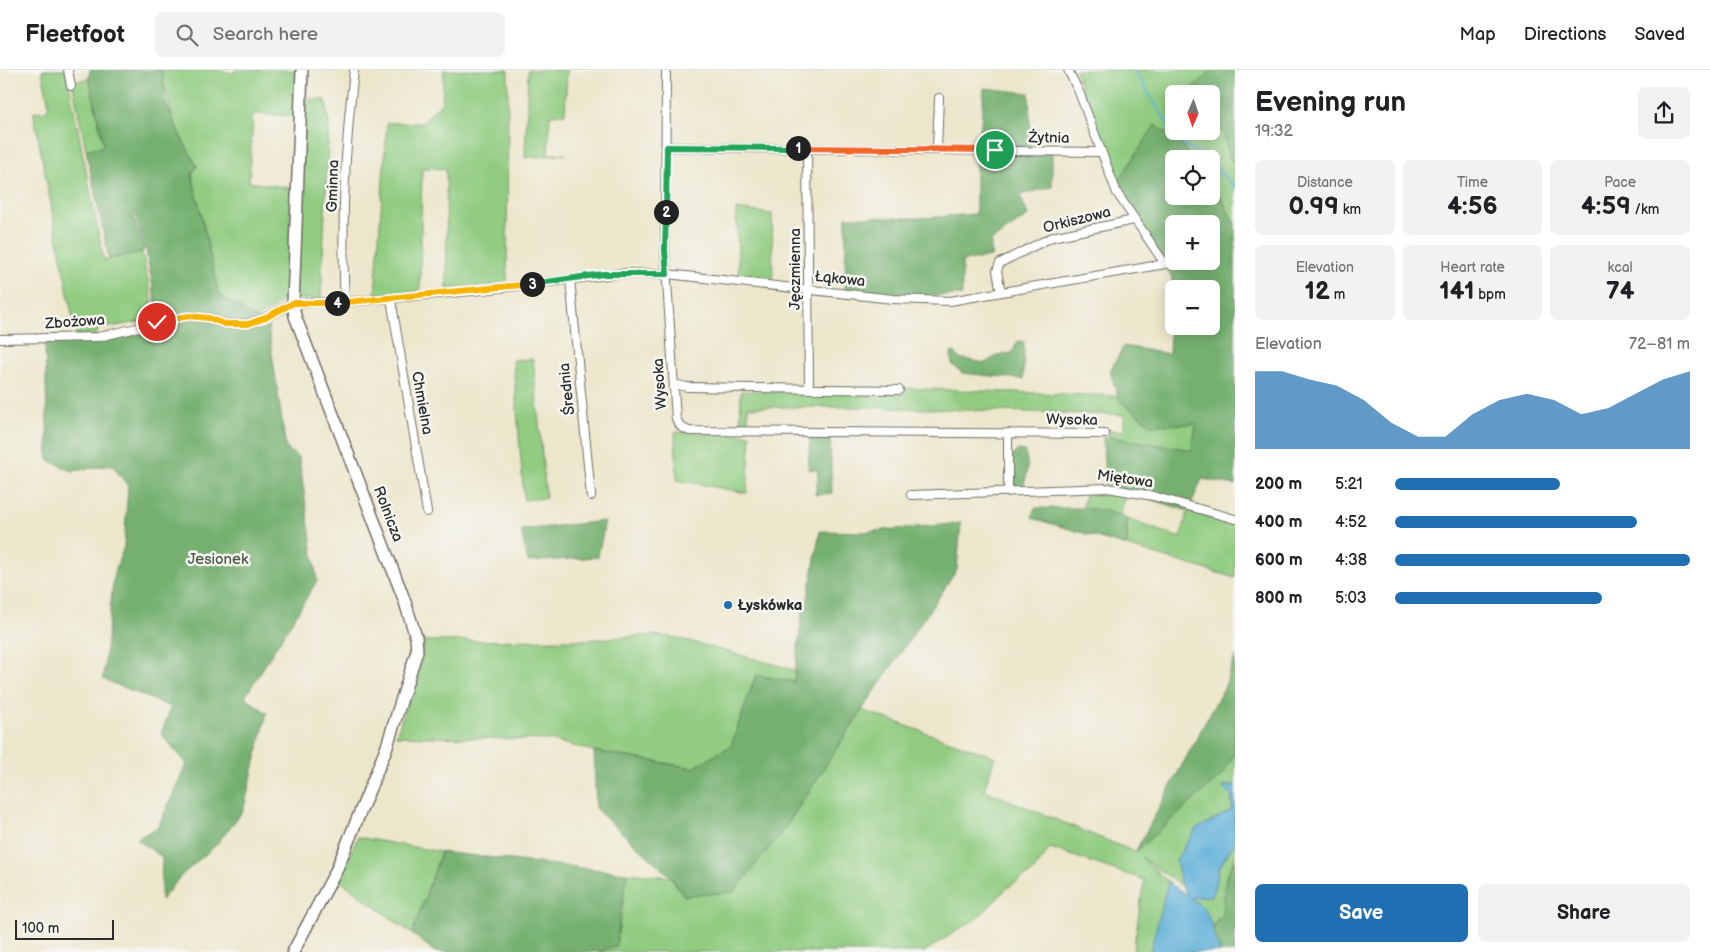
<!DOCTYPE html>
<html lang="en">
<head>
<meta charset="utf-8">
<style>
  :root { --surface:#fff; --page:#f2f2f2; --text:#202124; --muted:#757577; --line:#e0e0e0; --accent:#1f6fb2 }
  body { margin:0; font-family:"Balsamiq Sans",sans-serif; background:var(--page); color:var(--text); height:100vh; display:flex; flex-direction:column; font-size:19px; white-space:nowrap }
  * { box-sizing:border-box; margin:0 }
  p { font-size:16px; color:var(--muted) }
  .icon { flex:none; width:28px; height:28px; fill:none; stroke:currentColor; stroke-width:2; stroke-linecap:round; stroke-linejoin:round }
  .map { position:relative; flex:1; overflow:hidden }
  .side { display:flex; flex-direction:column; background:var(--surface); width:475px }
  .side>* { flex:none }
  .needle { width:32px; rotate:182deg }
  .tools { position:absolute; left:1165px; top:15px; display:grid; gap:10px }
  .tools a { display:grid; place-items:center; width:55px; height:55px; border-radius:8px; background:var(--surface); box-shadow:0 2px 12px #0003; font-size:25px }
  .scale { position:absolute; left:15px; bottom:12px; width:99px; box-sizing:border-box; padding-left:5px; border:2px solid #2b2b2b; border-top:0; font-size:14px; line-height:18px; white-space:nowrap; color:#2b2b2b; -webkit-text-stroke:4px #f6f6f2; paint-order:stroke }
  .pin { position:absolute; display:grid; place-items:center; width:42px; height:42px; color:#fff; margin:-21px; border:2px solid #fff; border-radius:50%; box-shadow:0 1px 5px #0007 }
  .km { position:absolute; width:25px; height:25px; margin:-12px; border-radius:50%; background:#222; color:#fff; font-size:14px; line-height:25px; text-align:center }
  .round { display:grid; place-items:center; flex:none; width:52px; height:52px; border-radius:8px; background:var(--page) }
  .headline { display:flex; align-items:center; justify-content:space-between; height:85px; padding:0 20px }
  h1 { font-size:28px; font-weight:700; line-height:38px }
  .metrics { display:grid; grid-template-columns:repeat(3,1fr); gap:8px; height:85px; padding:5px 20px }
  .metrics div { display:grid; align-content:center; border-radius:8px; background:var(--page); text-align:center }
  .metrics b { font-size:25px; font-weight:700 }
  .metrics small { font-size:14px; font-weight:400 }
  .metrics p { font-size:14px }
  .chart { height:140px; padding:10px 20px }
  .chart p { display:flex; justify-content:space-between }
  .chart svg { width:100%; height:90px; margin-top:5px; fill:var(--accent); opacity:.7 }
  .primary-button { display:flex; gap:10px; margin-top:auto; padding:10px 20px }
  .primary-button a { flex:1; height:58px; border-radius:8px; background:var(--accent); color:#fff; font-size:20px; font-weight:700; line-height:58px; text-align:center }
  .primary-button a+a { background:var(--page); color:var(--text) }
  ul { padding:0 20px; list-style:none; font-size:16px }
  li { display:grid; grid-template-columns:80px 60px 1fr; align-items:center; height:38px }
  li i { height:12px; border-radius:6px; background:var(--accent) }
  header { display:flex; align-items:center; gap:30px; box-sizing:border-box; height:70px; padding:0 25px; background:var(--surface); border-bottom:1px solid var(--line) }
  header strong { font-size:24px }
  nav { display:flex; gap:28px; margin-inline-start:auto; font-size:18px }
  .search { width:350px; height:45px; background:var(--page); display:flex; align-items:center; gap:12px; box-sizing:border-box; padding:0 18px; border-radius:8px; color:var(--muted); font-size:19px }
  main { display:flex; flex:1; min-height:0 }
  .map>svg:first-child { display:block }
  .green { fill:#91cc81; stroke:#5e7c56 }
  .forest { fill:#74b06f; stroke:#506e4d; fill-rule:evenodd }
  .water { fill:#5dafd8; stroke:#446d82 }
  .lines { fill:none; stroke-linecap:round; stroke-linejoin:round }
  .stream { stroke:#5dafd8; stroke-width:2 }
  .street-casing { stroke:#6f6c63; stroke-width:10 }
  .secondary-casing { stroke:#6f6c63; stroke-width:14 }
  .street { stroke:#fff; stroke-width:8 }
  .secondary { stroke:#fff; stroke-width:11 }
  .split-1-casing { stroke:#fff; stroke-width:10 }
  .split-2-casing { stroke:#fff; stroke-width:10 }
  .split-3-casing { stroke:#fff; stroke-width:10 }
  .split-4-casing { stroke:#fff; stroke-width:10 }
  .split-5-casing { stroke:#fff; stroke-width:10 }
  .split-1 { stroke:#f0652b; stroke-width:6 }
  .split-2 { stroke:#22a559; stroke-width:6 }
  .split-3 { stroke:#22a559; stroke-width:6 }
  .split-4 { stroke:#f5b400; stroke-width:6 }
  .split-5 { stroke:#f5b400; stroke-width:6 }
  .poi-dot { fill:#1f6fb2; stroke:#f6f6f2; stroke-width:2 }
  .labels { text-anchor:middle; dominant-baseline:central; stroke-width:5; stroke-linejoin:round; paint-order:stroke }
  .street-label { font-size:15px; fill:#2b2b2b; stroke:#f6f6f2 }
  .park-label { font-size:15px; fill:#4a5b45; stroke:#f6f6f2 }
  .poi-label { font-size:15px; font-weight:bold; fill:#2b2b2b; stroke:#f6f6f2; text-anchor:start }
</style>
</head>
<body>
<header>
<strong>Fleetfoot</strong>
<div class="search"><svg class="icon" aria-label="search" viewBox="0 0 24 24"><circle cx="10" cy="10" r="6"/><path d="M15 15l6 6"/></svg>Search here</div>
<nav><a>Map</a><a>Directions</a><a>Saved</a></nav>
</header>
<main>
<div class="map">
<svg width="1235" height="882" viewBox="0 0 1235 882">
  <rect width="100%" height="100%" fill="#f6f6f2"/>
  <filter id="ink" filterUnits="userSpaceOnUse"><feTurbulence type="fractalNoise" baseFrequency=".02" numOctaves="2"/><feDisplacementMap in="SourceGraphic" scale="10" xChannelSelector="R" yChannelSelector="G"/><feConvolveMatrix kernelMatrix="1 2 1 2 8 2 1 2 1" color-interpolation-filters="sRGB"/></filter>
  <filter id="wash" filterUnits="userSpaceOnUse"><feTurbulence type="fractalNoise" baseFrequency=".0096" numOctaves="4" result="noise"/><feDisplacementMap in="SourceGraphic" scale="20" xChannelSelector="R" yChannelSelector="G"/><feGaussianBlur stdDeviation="1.12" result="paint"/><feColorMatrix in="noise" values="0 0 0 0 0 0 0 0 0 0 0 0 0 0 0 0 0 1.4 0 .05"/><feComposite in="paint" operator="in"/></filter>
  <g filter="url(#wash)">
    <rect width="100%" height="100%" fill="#ece6cb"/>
    <path class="green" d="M42,0H66L104,190L142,182L156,249L98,259L97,264L76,265L34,46V42L46,41L49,36Z
      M162,0H213L235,3V0H298L296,46L253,44L249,112L292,118L286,226L273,239L255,248L219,225L192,104L197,96C178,64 166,38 162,0Z
      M444,0H508L507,214L447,219L446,99L422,98L420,221L375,225L387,53H422L442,32Z
      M528,0H567L565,44L550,45L548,84H566L525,88Z
      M1075,0H1212L1186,24H1174V35L1169,39L1178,70L1224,60L1230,89L1235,91V156L1221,127L1211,114V89H1192L1178,70L1156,56L1117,113Z
      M89,8L104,76L86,80L72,12Z
      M304,29L326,30L329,53L321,229H301L296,227Z
      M736,139L772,144L773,212L739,209Z
      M533,289L546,428L524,430L513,290Z
      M903,318L1118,326L1119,330L1151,355L1196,354L1193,380L1110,367L1108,360L1124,361V345L868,337H748V359L740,358L741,321L903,324Z
      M675,362L751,365L747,423L677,410Z
      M1086,421H1112L1125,425L1120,445L1082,439Z
      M1188,441L1235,454V508L1127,476V449L1180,468Z
      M652,565L678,568L795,600L794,612L756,605L731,676L693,698L594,681L549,670L396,666L423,586L420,571L583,570Z
      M862,640L995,687L984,720L1135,782L1224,703L1235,682V716H1223L1232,726V740L1196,759L1176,790L1181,815L1141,787L1172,815L1164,831L1150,882H1133L1144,810L1050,778L1034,801L1007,818L980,846L924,882H598L616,876L627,803L671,807L684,826L785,758Z
      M358,767L441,782L412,864L338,809Z
      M1235,772V789L1226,807L1222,849H1217L1212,861L1205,839L1190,828L1212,826L1219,798Z"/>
    <path class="forest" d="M90,0H162L165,31L179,64L197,96L192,104L219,225L255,248L267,250L286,378L299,388L317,511L245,627L267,643L243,741L216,775L183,804L161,830L162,787L136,769L158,757L187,694L161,664L171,637L103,609L114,503L124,477L128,416L112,395L73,401L48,390L45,272H92L157,256L159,250L146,180L136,146L134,147L144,179L142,182L109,189L86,80L104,76L89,8Z
      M1212,0H1235V91L1230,89L1223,60L1178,70L1192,89H1174V126H1211V114L1221,127L1235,156V415L1202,409L1188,441L1105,415L1103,366L1192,380L1196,354L1151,355L1119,330L1110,301L1124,276L1169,284L1172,207L1117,113L1155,55L1177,70L1175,61H1211V24H1186ZM1174,154H1211V191H1174ZM1174,219H1211V256H1174Z
      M984,18L1029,23L1031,77L979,76Z
      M1052,82V117L1020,125L1028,146L991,171V187L962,191V225H896L845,220L846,147L920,148L976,144V85Z
      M1018,271L1024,272L1023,309L962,303L952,294L951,283L955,282L958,288L985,293L998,285L1012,283Z
      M810,366H830L832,423L815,425L818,409L817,399L808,400Z
      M1018,380L1024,381C1029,390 1028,406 1023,416H1013L1010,388Z
      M1035,438C1064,439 1102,434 1127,449V476L1032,448Z
      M605,451L598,487L528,492L521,460Z
      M961,453L957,500L862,640L785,758L734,822L684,826L671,807L596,739L594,681L693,698L731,676L756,605L794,612L803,535L807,534L820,461L863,462Z
      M1235,586V682L1224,703L1135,782L1225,616Z
      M441,782L627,803L616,876L598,882H435L412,864Z
      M1235,789V882H1219V877L1212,863L1217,849L1222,848L1226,807Z"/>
    <path class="water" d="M1222,716H1235V772L1219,798L1212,826L1190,828C1195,832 1203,836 1206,841C1209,846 1219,877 1219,882H1150L1168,812L1188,826L1181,815L1176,790L1196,759L1232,740V726Z"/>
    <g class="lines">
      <path class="stream" d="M1134,0L1178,70C1187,80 1198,80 1207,89
        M1211,93L1235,117"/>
    </g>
  </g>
  <g filter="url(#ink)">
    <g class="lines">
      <g class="street-casing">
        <path id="street" d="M68,0L71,16
          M666,0L665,181L676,349L681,357L689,361L1105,364
          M667,77L1100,82
          M807,78L809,319
          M937,79L939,28
          M570,209L591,426
          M1001,222L997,201L1000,193L1052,167L1134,150
          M391,229L427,442
          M345,232C341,156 345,76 354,0
          M0,269L98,267L189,246L209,248L225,254H248L265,248L293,233L345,232L483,220L623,203L667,204L893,229L950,231L1165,194L1117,123L1079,22L1068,0
          M674,314L687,317L899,320
          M1008,422V363
          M911,425L1108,418L1153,426L1235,449"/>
      </g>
      <g class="secondary-casing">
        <path id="secondary" d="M293,882L336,801L386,679L417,581L416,567L404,529L295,246L293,233L302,0"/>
      </g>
      <use href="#street" class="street"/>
      <use href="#secondary" class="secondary"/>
    </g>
  </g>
  <g class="lines" filter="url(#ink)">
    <g class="split-1-casing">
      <path id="split-1" d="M798,78L995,80"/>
    </g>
    <g class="split-2-casing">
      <path id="split-2" d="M666,142L667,77L798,78"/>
    </g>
    <g class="split-3-casing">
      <path id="split-3" d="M532,214L603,204H667L665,181L666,142"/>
    </g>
    <g class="split-4-casing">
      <path id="split-4" d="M337,233L532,214"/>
    </g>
    <g class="split-5-casing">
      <path id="split-5" d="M157,252L189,246L209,248L225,254H248L265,248L293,233H337"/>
    </g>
    <use href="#split-1" class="split-1"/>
    <use href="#split-2" class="split-2"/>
    <use href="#split-3" class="split-3"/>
    <use href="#split-4" class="split-4"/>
    <use href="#split-5" class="split-5"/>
  </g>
  <circle class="poi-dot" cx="728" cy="535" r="5"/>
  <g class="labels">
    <g class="street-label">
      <text transform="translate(1049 68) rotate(1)">Żytnia</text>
      <text transform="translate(333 116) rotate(-88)">Gminna</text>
      <text transform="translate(1077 150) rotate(-14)">Orkiszowa</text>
      <text transform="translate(795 199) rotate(-90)">Jęczmienna</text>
      <text transform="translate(840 209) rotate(6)">Łąkowa</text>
      <text transform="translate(75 252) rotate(-4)">Zbożowa</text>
      <text transform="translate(660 314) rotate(-94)">Wysoka</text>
      <text transform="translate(567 319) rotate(-96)">Średnia</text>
      <text transform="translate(422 333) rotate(80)">Chmielna</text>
      <text transform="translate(1072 350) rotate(1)">Wysoka</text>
      <text transform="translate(1125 409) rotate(8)">Miętowa</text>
      <text transform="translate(388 444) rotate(69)">Rolnicza</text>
    </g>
    <g class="park-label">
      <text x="218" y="489">Jesionek</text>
    </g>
    <g class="poi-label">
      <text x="738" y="535">Łyskówka</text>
    </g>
  </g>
</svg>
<div class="tools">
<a><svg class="needle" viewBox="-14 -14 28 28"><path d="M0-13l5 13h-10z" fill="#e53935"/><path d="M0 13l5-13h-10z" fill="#757577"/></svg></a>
<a><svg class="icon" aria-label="locate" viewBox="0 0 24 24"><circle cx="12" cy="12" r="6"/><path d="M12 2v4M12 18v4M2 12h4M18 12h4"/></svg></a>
<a>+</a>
<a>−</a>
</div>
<div class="scale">100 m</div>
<div class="pin" style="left:995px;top:80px;background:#1e9e55"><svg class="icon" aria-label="arrive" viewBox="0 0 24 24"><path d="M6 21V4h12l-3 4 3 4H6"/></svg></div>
<div class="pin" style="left:157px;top:252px;background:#d93025"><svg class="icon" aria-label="check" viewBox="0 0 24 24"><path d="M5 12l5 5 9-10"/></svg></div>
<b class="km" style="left:798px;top:78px">1</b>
<b class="km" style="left:666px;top:142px">2</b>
<b class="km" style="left:532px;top:214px">3</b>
<b class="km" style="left:337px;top:233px">4</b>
</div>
<section class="side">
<div class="headline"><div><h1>Evening run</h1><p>19:32</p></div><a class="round"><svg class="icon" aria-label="share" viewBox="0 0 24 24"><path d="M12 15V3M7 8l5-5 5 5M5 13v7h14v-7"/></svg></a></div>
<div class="metrics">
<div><p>Distance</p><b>0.99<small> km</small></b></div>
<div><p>Time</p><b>4:56</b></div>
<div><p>Pace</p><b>4:59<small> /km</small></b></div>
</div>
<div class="metrics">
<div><p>Elevation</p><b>12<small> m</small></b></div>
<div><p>Heart rate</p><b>141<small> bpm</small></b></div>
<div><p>kcal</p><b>74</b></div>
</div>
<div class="chart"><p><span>Elevation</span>72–81 m</p>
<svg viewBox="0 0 160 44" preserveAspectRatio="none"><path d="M0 44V6L10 6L20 10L30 13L40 20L50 31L60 38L70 38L80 27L90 20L100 17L110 20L120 27L130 24L140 17L150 10L160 6V44z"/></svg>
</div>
<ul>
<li><b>200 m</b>5:21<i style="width:56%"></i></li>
<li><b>400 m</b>4:52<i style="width:82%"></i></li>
<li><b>600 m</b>4:38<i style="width:100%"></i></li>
<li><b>800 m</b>5:03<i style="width:70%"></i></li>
</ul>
<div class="primary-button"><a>Save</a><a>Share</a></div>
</section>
</main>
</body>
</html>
